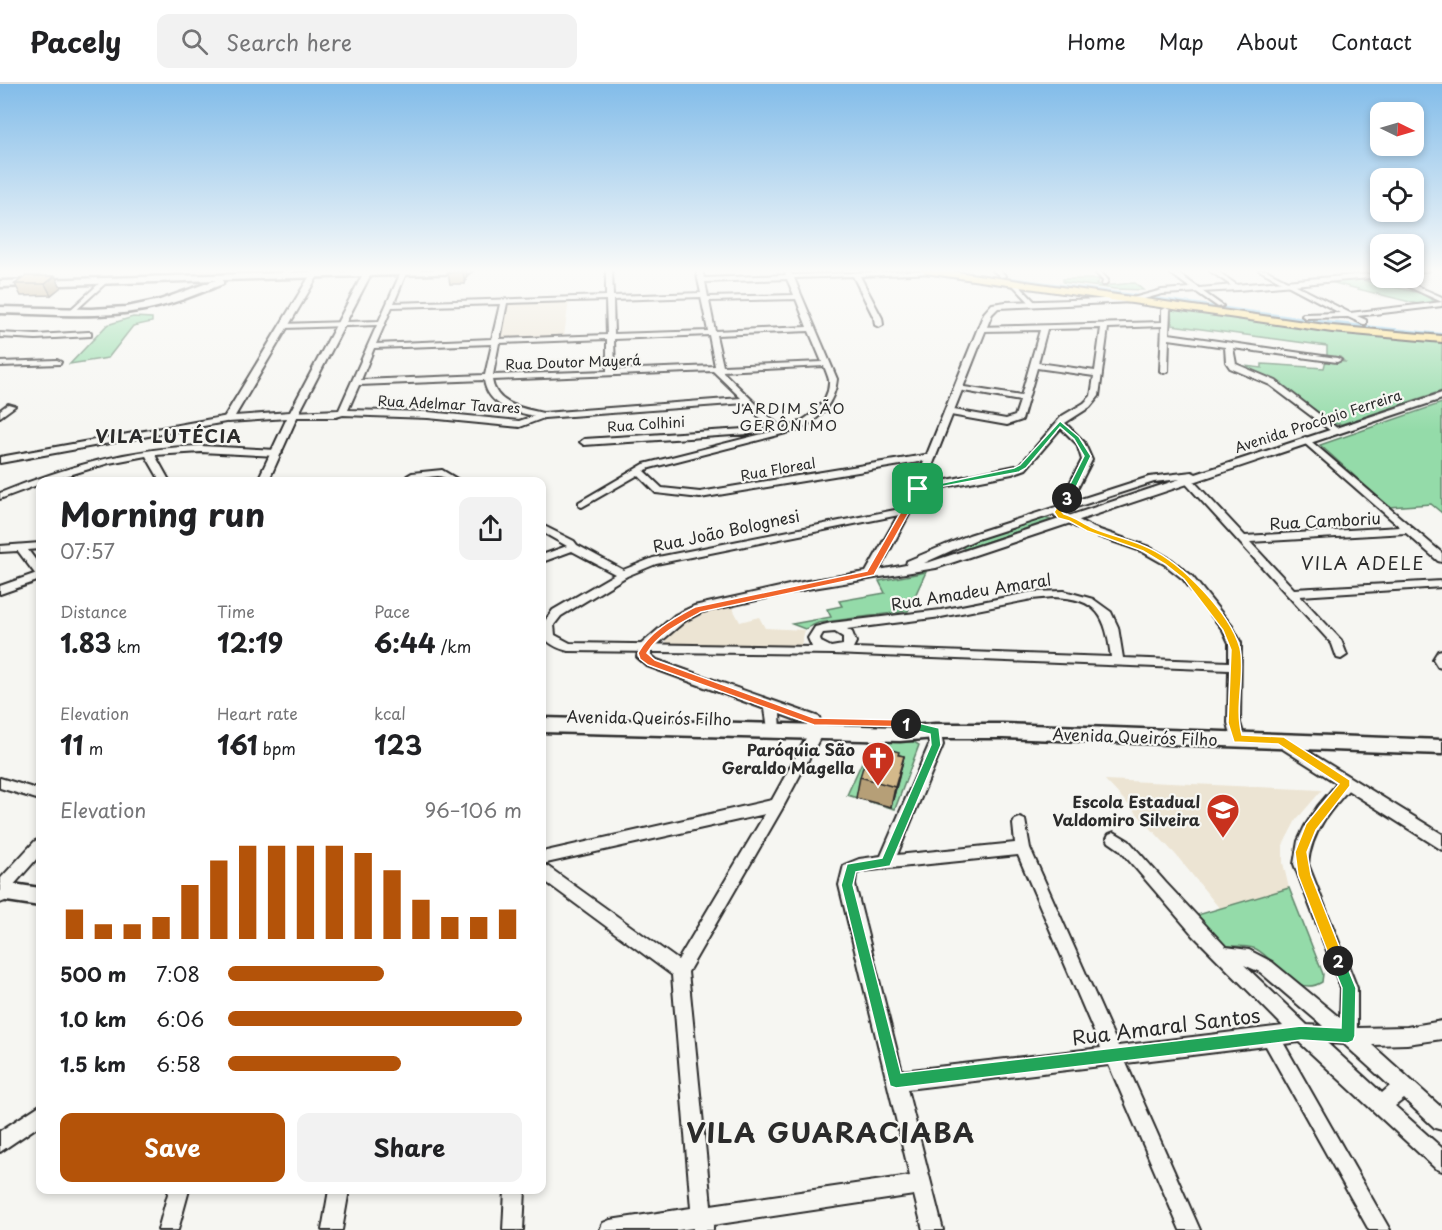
<!DOCTYPE html>
<html lang="en">
<head>
<meta charset="utf-8">
<style>
  :root { --surface:#fff; --page:#f2f2f2; --text:#202124; --muted:#757577; --line:#e0e0e0; --accent:#b45309 }
  body { margin:0; font-family:"Playpen Sans",sans-serif; background:var(--page); color:var(--text); height:100vh; display:flex; flex-direction:column; font-size:22px; white-space:nowrap }
  * { box-sizing:border-box; margin:0 }
  p { font-size:20px; color:var(--muted) }
  .icon { flex:none; width:33px; height:33px; fill:none; stroke:currentColor; stroke-width:2; stroke-linecap:round; stroke-linejoin:round }
  .map { position:relative; flex:1; overflow:hidden }
  .side { position:absolute; left:36px; top:393px; width:510px; height:717px; display:flex; flex-direction:column; background:var(--surface); border-radius:12px; box-shadow:0 3px 9px #0003 }
  .side>* { flex:none }
  .needle { width:39px; rotate:95deg }
  .tools { position:absolute; left:1370px; top:18px; display:grid; gap:12px }
  .tools a { display:grid; place-items:center; width:54px; height:54px; border-radius:12px; background:var(--surface); box-shadow:0 3px 9px #0003; font-size:30px }
  .pin { position:absolute; display:grid; place-items:center; width:51px; height:51px; color:#fff; margin:-26px; border-radius:12px; box-shadow:0 3px 9px #0006 }
  .km { position:absolute; width:30px; height:30px; margin:-15px; border-radius:50%; background:#222; color:#fff; font-size:16px; line-height:30px; text-align:center }
  .round { display:grid; place-items:center; flex:none; width:63px; height:63px; border-radius:12px; background:var(--page) }
  .overview { display:flex; align-items:center; justify-content:space-between; height:102px; padding:0 24px }
  h1 { font-size:33px; font-weight:700; line-height:45px }
  .metrics { display:grid; grid-template-columns:repeat(3,1fr); gap:9px; height:102px; padding:6px 24px }
  .metrics div { display:grid; align-content:center }
  .metrics b { font-size:26px; font-weight:700 }
  .metrics small { font-size:16px; font-weight:400 }
  .metrics p { font-size:16px }
  .chart { height:168px; padding:12px 24px }
  .chart p { display:flex; justify-content:space-between }
  .chart svg { width:100%; height:108px; margin-top:6px; stroke:var(--accent); stroke-width:6 }
  .primary-button { display:flex; gap:12px; margin-top:auto; padding:12px 24px }
  .primary-button a { flex:1; height:69px; border-radius:12px; background:var(--accent); color:#fff; font-size:24px; font-weight:700; line-height:69px; text-align:center }
  .primary-button a+a { background:var(--page); color:var(--text) }
  ul { padding:0 24px; list-style:none; font-size:20px }
  li { display:grid; grid-template-columns:96px 72px 1fr; align-items:center; height:45px }
  li i { height:15px; border-radius:8px; background:var(--accent) }
  header { display:flex; align-items:center; gap:36px; box-sizing:border-box; height:84px; padding:0 30px; background:var(--surface); border-bottom:2px solid var(--line) }
  header strong { font-size:28px }
  nav { display:flex; gap:33px; margin-inline-start:auto; font-size:21px }
  .search { width:420px; height:54px; background:var(--page); display:flex; align-items:center; gap:15px; box-sizing:border-box; padding:0 21px; border-radius:12px; color:var(--muted); font-size:22px }
  .map>svg:first-child { display:block }
  .built { fill:#ece4d3 }
  .green { fill:#94dba9; stroke:#60836a; stroke-width:1.5 }
  .lines { fill:none; stroke-linecap:round; stroke-linejoin:round }
  .river { fill:#8ac8eb; fill-rule:evenodd }
  .minor-casing { stroke:#2b2b2b; stroke-width:4 }
  .tertiary-casing { stroke:#2b2b2b; stroke-width:4 }
  .secondary-casing { stroke:#2b2b2b; stroke-width:5 }
  .primary-casing { stroke:#2b2b2b; stroke-width:4 }
  .minor { fill:#f6f6f2; fill-rule:evenodd }
  .tertiary { fill:#f6f6f2; fill-rule:evenodd }
  .secondary { fill:#f6f6f2; fill-rule:evenodd }
  .primary { fill:#fedf80; fill-rule:evenodd }
  .wall { fill:#b69f77; stroke:#2b2b2b; stroke-width:1.5 }
  .shaded-wall { fill:#948261; stroke:#2b2b2b; stroke-width:1.5 }
  .building { fill:#d4b98a; stroke:#2b2b2b; stroke-width:1.5 }
  .split-1 { fill:#f0652b; stroke:#fff; stroke-width:1.5 }
  .split-2 { fill:#22a559; stroke:#fff; stroke-width:1.5 }
  .split-3 { fill:#f5b400; stroke:#fff; stroke-width:1.5 }
  .split-4 { fill:#22a559; stroke:#fff; stroke-width:1.5 }
  .labels { text-anchor:middle; dominant-baseline:central; stroke-width:4.5; stroke-linejoin:round; paint-order:stroke }
  .far-street-label { font-size:14px; fill:#2b2b2b; stroke:#f6f6f2 }
  .far-neighbourhood-label { font-size:15px; letter-spacing:1.5px; fill:#2b2b2b; stroke:#f6f6f2 }
  .street-label { font-size:16px; fill:#2b2b2b; stroke:#f6f6f2 }
  .poi-label { font-size:16px; font-weight:bold; fill:#2b2b2b; stroke:#f6f6f2; text-anchor:end }
  .far-district-label { font-size:18px; font-weight:bold; letter-spacing:1.5px; fill:#2b2b2b; stroke:#f6f6f2 }
  .neighbourhood-label { font-size:18px; letter-spacing:1.5px; fill:#2b2b2b; stroke:#f6f6f2 }
  .near-street-label { font-size:20px; fill:#2b2b2b; stroke:#f6f6f2 }
  .near-district-label { font-size:27px; font-weight:bold; letter-spacing:1.5px; fill:#2b2b2b; stroke:#f6f6f2 }
</style>
</head>
<body>
<header>
<strong>Pacely</strong>
<div class="search"><svg class="icon" aria-label="search" viewBox="0 0 24 24"><circle cx="10" cy="10" r="6"/><path d="M15 15l6 6"/></svg>Search here</div>
<nav><a>Home</a><a>Map</a><a>About</a><a>Contact</a></nav>
</header>
<div class="map">
<svg width="1442" height="1146" viewBox="0 0 1442 1146">
  <rect width="100%" height="100%" fill="#f6f6f2"/>
  <filter id="ink" filterUnits="userSpaceOnUse"><feTurbulence type="fractalNoise" baseFrequency=".0167" numOctaves="2"/><feDisplacementMap in="SourceGraphic" scale="12" xChannelSelector="R" yChannelSelector="G"/><feConvolveMatrix kernelMatrix="1 2 1 2 8 2 1 2 1" color-interpolation-filters="sRGB"/></filter>
  <g filter="url(#ink)">
    <path class="built" d="M177,186H287L276,190L165,193Z
      M569,216L564,252L502,254L508,219Z
      M732,523L740,538L759,533L765,544L805,546L801,561L795,563L669,561L666,559L667,551L687,537L697,531Z
      M1105,696L1322,706L1296,736L1283,761V779L1289,804L1220,825L1176,771Z"/>
    <path class="green" d="M1063,195H1100L1096,200C1109,204 1122,199 1135,199L1143,206L1115,205L1063,198Z
      M1358,195L1420,209L1436,218L1418,220L1330,198Z
      M1173,225L1442,257V307L1342,340H1333L1273,297L1235,281L1262,284V280L1324,284L1326,276L1345,278L1340,273L1327,272V262L1172,241L1171,226Z
      M133,233L152,234V238L133,242L108,274L70,280L107,241Z
      M1442,319V429L1431,420L1389,423L1320,361Z
      M1045,434L1051,436L965,465L961,463L976,456Z
      M926,488L908,527L818,539L805,545L792,540L831,533L827,525L842,522L839,517L885,509L879,497Z
      M872,656L914,658L919,661L895,725L847,711Z
      M1289,804L1323,890L1322,898C1295,915 1276,875 1256,865C1248,861 1232,862 1223,862L1194,832Z"/>
    <g class="lines">
      <path class="river" d="M1012,193L1328,237L1442,249V255L1328,243L1009,198V194Z"/>
      <g class="minor-casing">
        <path id="minor" d="M288,186H296L279,193L276,191Z
          M402,186L407,187L394,219L606,212V186H612L613,212L701,209L696,186H702L704,194L786,191L784,186H790L792,191L937,186V188L935,189L860,192L882,234L883,241L879,243L875,241L874,234L853,192L794,194L837,295C835,318 819,337 798,346L650,384L644,387L662,404L700,408L931,370L936,373L931,376L700,414L656,409L638,391L582,423L579,422V418L644,380L774,347L745,319L544,334L520,343L428,334L343,331L336,333H290L289,331L293,328L339,326L377,241L284,244L280,242L281,240L379,237ZM787,195L794,211L708,213L705,198ZM701,213L708,247L614,250L613,216ZM796,215L807,243L715,247L709,217ZM606,216L607,251L500,255L507,219ZM500,220L492,255L376,260L392,223ZM809,247L822,278L723,282L716,251ZM709,251L715,282L615,286L614,255ZM607,255V287L493,291L499,259ZM492,260L485,291L361,296L374,264ZM824,282C826,287 828,292 829,296C831,321 802,340 782,345L722,287ZM713,287L741,314L543,329C522,324 496,321 492,296ZM484,296C488,322 512,327 534,332L519,337L428,328L348,326L359,301Z
          M992,186H999L1006,192L1001,193Z
          M1093,186H1099L1108,196L1106,201H1102L1103,197Z
          M1209,186H1216L1241,204L1236,205Z
          M1259,186H1266L1350,229L1442,218V222L1357,232L1366,236V240H1363L1348,233L1306,234L1302,232L1303,230L1340,229Z
          M103,196L108,197L73,229H69V227Z
          M1012,198H1016L1035,218V220H1031L1012,200Z
          M1195,205H1199L1223,222L1218,223L1195,207Z
          M1166,224L1170,226L1169,250L1337,274L1341,276L1337,278L1233,264L1236,280L1276,297L1338,345V349L1335,350L1270,301L1230,284L1226,278L1225,263L1169,255L1168,287L1164,289L1160,287L1162,242L1108,244L1099,312L1090,323L1065,339L1084,358L1092,376L1065,429L1094,444L1149,463L1172,476L1191,491L1232,542L1241,559L1240,639L1245,655L1243,658H1233L1228,639L1229,586L833,570L568,567C554,563 541,557 542,541L553,526L615,490L572,467L542,478V471L567,462L542,448V441L574,457L577,461L623,486L653,474L905,424L910,427L909,429L656,480L627,492L561,532L554,541L555,551L570,559L812,563L808,554L815,543L831,539L941,526L1032,508L1064,507L1093,515L1111,528L1118,543L1123,574L1229,578V559L1223,546L1183,495L1164,480L1141,467L1086,448L1055,432L1054,430L1082,376L1077,360L1061,344L1026,385L1012,390L918,408L913,405L918,402L1020,381L1062,332L1084,319L1091,312L1094,292L1037,284L1022,336L1007,341L945,330L944,328L948,325L1006,335L1015,332L1020,317L958,306L954,304L958,302L1021,312L1040,246L982,247H979V243L1162,238V226ZM1101,244L1095,287L1038,279L1047,245ZM1053,513C1099,514 1106,533 1111,573L853,564L856,558L852,548L847,545L941,533L1032,515ZM835,548L843,553V561L831,563L821,558L820,554L823,549Z
          M88,248H91V252L36,255L0,253V249L36,251Z
          M57,276L61,278L60,280L0,282V278Z
          M8,320L15,322L0,333V326Z
          M228,332L232,335L231,337L0,379V373Z
          M760,344L763,345V349L584,361L580,358L584,355Z
          M1306,353L1442,469V478L1438,477L1406,449L1250,458L1294,505L1442,497V503L1300,512L1341,556L1347,571L1341,575L1337,574L1332,560L1179,392L1184,389L1187,390L1245,452L1400,443L1303,358V354Z
          M201,362L277,366L282,369L277,372L201,368L155,371L170,398H161L146,372L109,379L46,398H40V400L0,415V409C65,383 131,364 201,362Z
          M442,386L462,398C451,398 446,393 438,392C427,392 416,398 407,392L412,389Z
          M40,459V465L28,466L40,482V492L36,491L18,467L0,468V462Z
          M1442,566V584L1438,583L1433,575L1438,567Z
          M935,642L940,644L943,661L897,771L1015,759L1013,740L1015,736L1020,734L1025,736L1030,764L1118,962L1283,942L1193,851L1119,765L1109,758L1107,754L1109,750L1114,748L1129,757L1166,799L1226,863L1249,866L1272,878L1340,934L1341,904L1294,780L1298,757L1305,742L1318,722L1341,695L1346,694L1351,695L1353,699L1351,703C1330,726 1311,748 1308,780L1357,904V944L1407,943L1442,937V955L1407,960L1372,961L1442,1024V1046L1435,1044L1404,1015L1395,1022L1442,1064V1087L1435,1084L1299,958L1284,960L1390,1146H1369L1266,962L1126,979L1200,1146H1180L1109,981L907,1005L943,1146H923L914,1111L713,1141V1146H693V1144L678,1146H600L603,1139L610,1136L691,1124L672,891L542,795V781L547,782L678,876L765,730L542,780V768L772,716L811,645H821L823,648L782,725L688,888L711,1121L910,1092L839,801L844,781L859,775L881,772L929,661L928,647L930,644ZM1018,771L1101,964L902,987L855,801L856,790L861,787ZM1244,881L1260,888L1323,942L1307,941ZM1327,959L1344,960L1390,1002L1382,1009Z
          M0,694L40,706V716L0,704Z
          M40,755V771L12,803L5,817L0,819L1,794L35,757Z
          M40,1021V1041L0,1068V1047Z
          M169,1106H189L178,1146H158Z
          M329,1106H349L342,1146H322Z
          M505,1106H525L523,1146H503Z"/>
      </g>
      <g class="tertiary-casing">
        <path id="tertiary" d="M368,186L372,188L298,331L268,398H257L287,334L228,338L223,335L311,190L315,188L319,190L235,332L290,328L364,188Z
          M1166,186H1173L1199,204L1380,189V193L1238,206L1162,210L1133,218L998,224L992,230L923,405L879,486L906,481L907,477L969,451L1149,393L1192,388L1196,390L1442,309V315L936,484L807,505L702,528L685,537L651,566V571L657,576L819,633L823,648L821,652H811L807,640L780,630L781,647L779,651H769L765,625L647,582L637,573L639,562L675,531L694,522L807,497L866,488L913,405L984,229L992,220L1006,218L1133,214L1162,206L1190,204ZM1180,395L930,478L924,479L977,455L1154,398Z
          M1413,186H1430L1413,189Z
          M1389,194H1398L1442,213V218Z
          M40,488V496L0,510V502Z
          M1280,650L1442,750V766L1275,660L1273,656L1275,652Z"/>
      </g>
      <g class="secondary-casing">
        <path id="secondary" d="M390,186H472L468,189L223,196V200C197,210 171,221 144,226C96,235 48,230 0,229V223L91,225L127,223L160,216L216,196L0,203V197Z
          M542,634L900,643L935,640H1003L1442,656V670L1003,654H935L900,657L542,648Z
          M0,798L40,804V822L0,816Z"/>
      </g>
      <g class="primary-casing">
        <path id="primary" d="M920,186H943L1332,242L1442,252V258L1332,248L925,189Z"/>
      </g>
      <use href="#minor" class="minor"/>
      <use href="#tertiary" class="tertiary"/>
      <use href="#secondary" class="secondary"/>
      <use href="#primary" class="primary"/>
    </g>
    <path class="wall" d="M466,186L467,191L465,200H450L448,189Z
      M55,192L61,203L51,211L21,212L15,200Z
      M899,671L904,672L891,723L856,714L860,693Z"/>
    <path class="shaded-wall" d="M463,186H466L467,191L465,200L463,188Z
      M55,192L61,203L51,211L45,200Z
      M904,672L899,693L891,723L895,703Z"/>
    <path class="building" d="M448,186H463V188L448,189Z
      M26,192H55L45,200H15Z
      M870,660L899,668L898,671L904,672L895,703L860,693Z"/>
  </g>
  <linearGradient id="sky" x2="0" y2="1"><stop stop-color="#82bce9"/><stop offset="0.54" stop-color="#fbfbf9"/><stop offset="1" stop-color="#fbfbf9" stop-opacity="0"/></linearGradient>
  <rect width="1442" height="346" fill="url(#sky)"/>
  <path class="split-1" d="M918,402L922,405L874,491L701,528C682,538 658,550 647,569L655,576L814,634L906,636L910,637V643L814,641L648,581L640,575L638,569C650,547 673,535 695,523L867,487L914,405Z"/>
  <path class="split-2" d="M906,636L939,644L941,661L890,782L856,788L853,801L901,989L1301,942L1341,944L1342,904L1331,877L1333,872L1338,871L1343,872L1356,904L1355,952L1353,957L1348,959L1301,956L896,1004L890,1002L841,801L847,780L882,774L931,661L930,650L902,643V637Z"/>
  <path class="split-3" d="M1064,412L1071,414L1062,428L1064,430C1075,433 1082,439 1093,444C1111,452 1131,455 1149,464C1182,479 1230,529 1240,564C1246,589 1234,623 1242,651L1284,653L1350,696V702L1316,746L1307,768L1311,791L1345,877L1343,881L1338,883L1333,881L1331,877L1298,791L1295,768L1306,740L1339,700L1278,660L1234,658L1228,639L1231,566L1223,546L1184,495L1165,480L1143,467L1087,447L1069,437L1058,434L1054,428Z"/>
  <path class="split-4" d="M1060,337L1079,353L1091,372L1070,416L1063,414L1084,372L1074,355L1060,343L1026,384L1019,388L918,407L914,405L1014,384L1020,381Z"/>
  <defs>
    <g id="church-pin" transform="scale(1.725)"><path d="M0 17L-7.5 6A9.5 9.5 0 1 1 7.5 6Z" fill="#c8321e" stroke="#f6f6f2"/><path d="M-1.2-6h2.4v3.5h3.3v2.4h-3.3V6h-2.4V-.1h-3.3v-2.4h3.3Z" fill="#fff"/></g>
    <g id="school-pin" transform="scale(1.725)"><path d="M0 17L-7.5 6A9.5 9.5 0 1 1 7.5 6Z" fill="#c8321e" stroke="#f6f6f2"/><path d="M0-5L7-2L0 1L-7-2ZM-4 1L0 2.5L4 1V4Q0 6-4 4Z" fill="#fff"/></g>
  </defs>
  <g fill-rule="evenodd">
    <use href="#church-pin" x="878" y="674"/>
    <use href="#school-pin" x="1223" y="726"/>
  </g>
  <g class="labels">
    <g class="far-street-label">
      <text transform="translate(573 278) rotate(-2)">Rua Doutor Mayerá</text>
      <text transform="translate(449 320) rotate(3)">Rua Adelmar Tavares</text>
      <text transform="translate(1318 337) rotate(-18)">Avenida Procópio Ferreira</text>
      <text transform="translate(646 340) rotate(-4)">Rua Colhini</text>
      <text transform="translate(778 385) rotate(-10)">Rua Floreal</text>
    </g>
    <g class="far-neighbourhood-label">
      <text x="789" y="323">JARDIM SÃO<tspan x="789" dy="17">GERÔNIMO</tspan></text>
    </g>
    <g class="street-label">
      <text transform="translate(1325 436) rotate(-3)">Rua Camboriu</text>
      <text transform="translate(726 446) rotate(-12)">Rua João Bolognesi</text>
      <text transform="translate(971 507) rotate(-9)">Rua Amadeu Amaral</text>
      <text transform="translate(649 633) rotate(1)">Avenida Queirós Filho</text>
      <text transform="translate(1135 652) rotate(2)">Avenida Queirós Filho</text>
    </g>
    <g class="poi-label">
      <text x="855" y="665">Paróquia São<tspan x="855" dy="18">Geraldo Magella</tspan></text>
      <text x="1200" y="717">Escola Estadual<tspan x="1200" dy="18">Valdomiro Silveira</tspan></text>
    </g>
    <g class="far-district-label">
      <text x="169" y="351">VILA LUTÉCIA</text>
    </g>
    <g class="neighbourhood-label">
      <text x="1363" y="478">VILA ADELE</text>
    </g>
    <g class="near-street-label">
      <text transform="translate(1166 942) rotate(-7)">Rua Amaral Santos</text>
    </g>
    <g class="near-district-label">
      <text x="831" y="1047">VILA GUARACIABA</text>
    </g>
  </g>
</svg>
<div class="tools">
<a><svg class="needle" viewBox="-14 -14 28 28"><path d="M0-13l5 13h-10z" fill="#e53935"/><path d="M0 13l5-13h-10z" fill="#757577"/></svg></a>
<a><svg class="icon" aria-label="locate" viewBox="0 0 24 24"><circle cx="12" cy="12" r="6"/><path d="M12 2v4M12 18v4M2 12h4M18 12h4"/></svg></a>
<a><svg class="icon" aria-label="layers" viewBox="0 0 24 24"><path d="M12 4l9 5-9 5-9-5zM3 14l9 5 9-5"/></svg></a>
</div>
<div class="pin" style="left:918px;top:405px;background:#1e9e55"><svg class="icon" aria-label="arrive" viewBox="0 0 24 24"><path d="M6 21V4h12l-3 4 3 4H6"/></svg></div>
<b class="km" style="left:906px;top:640px">1</b>
<b class="km" style="left:1338px;top:877px">2</b>
<b class="km" style="left:1067px;top:414px">3</b>
<section class="side">
<div class="overview"><div><h1>Morning run</h1><p>07:57</p></div><a class="round"><svg class="icon" aria-label="share" viewBox="0 0 24 24"><path d="M12 15V3M7 8l5-5 5 5M5 13v7h14v-7"/></svg></a></div>
<div class="metrics">
<div><p>Distance</p><b>1.83<small> km</small></b></div>
<div><p>Time</p><b>12:19</b></div>
<div><p>Pace</p><b>6:44<small> /km</small></b></div>
</div>
<div class="metrics">
<div><p>Elevation</p><b>11<small> m</small></b></div>
<div><p>Heart rate</p><b>161<small> bpm</small></b></div>
<div><p>kcal</p><b>123</b></div>
</div>
<div class="chart"><p><span>Elevation</span>96–106 m</p>
<svg viewBox="0 0 160 44" preserveAspectRatio="none"><path d="M5 44V32M15 44V38M25 44V38M35 44V35M45 44V22M55 44V12M65 44V6M75 44V6M85 44V6M95 44V6M105 44V9M115 44V16M125 44V28M135 44V35M145 44V35M155 44V32"/></svg>
</div>
<ul>
<li><b>500 m</b>7:08<i style="width:53%"></i></li>
<li><b>1.0 km</b>6:06<i style="width:100%"></i></li>
<li><b>1.5 km</b>6:58<i style="width:59%"></i></li>
</ul>
<div class="primary-button"><a>Save</a><a>Share</a></div>
</section>
</div>
</body>
</html>
